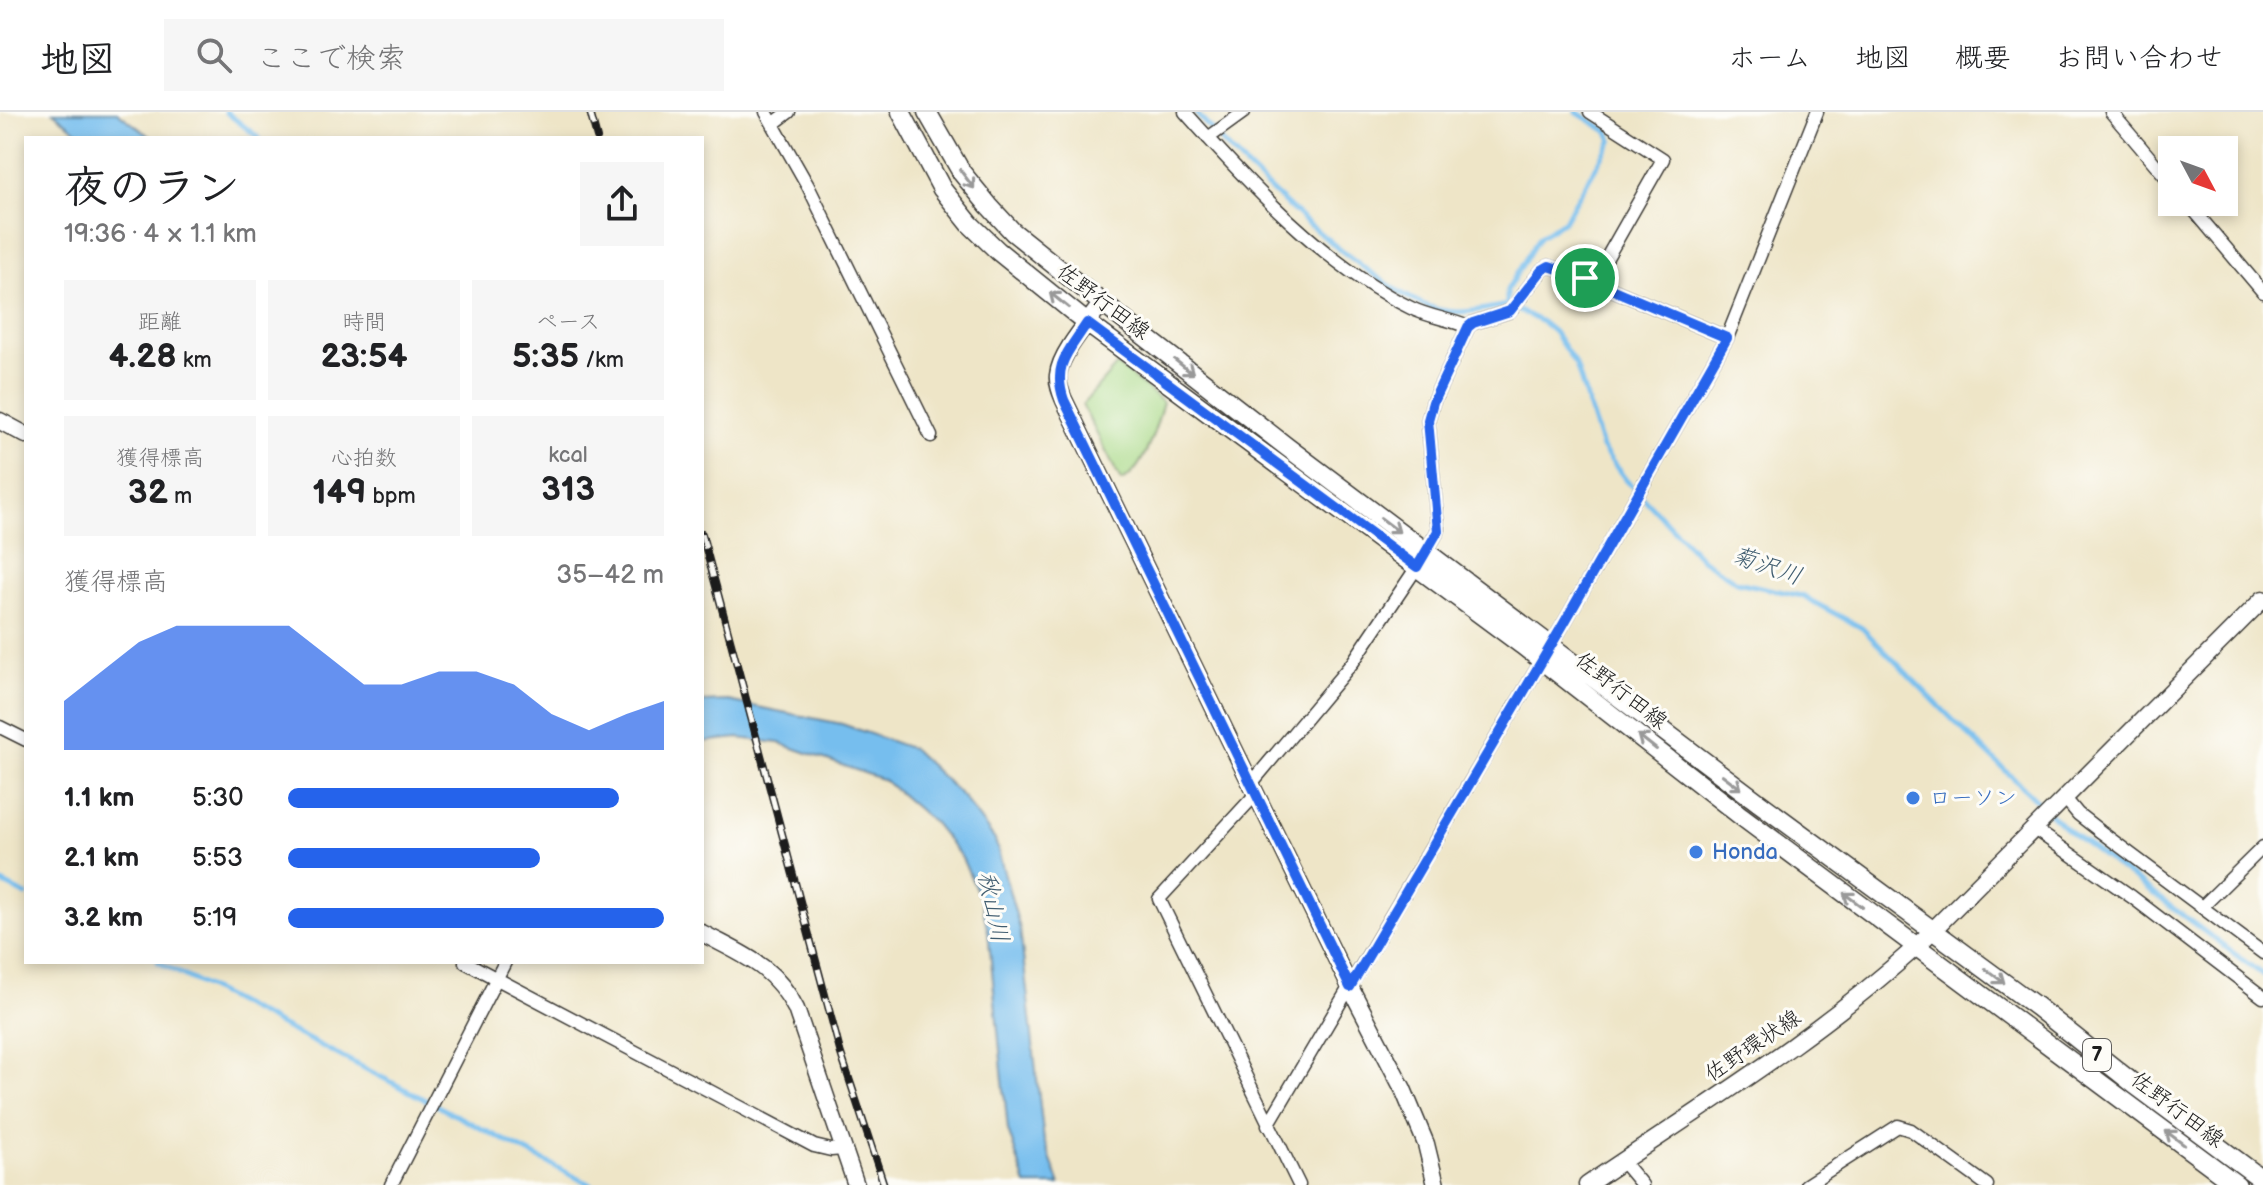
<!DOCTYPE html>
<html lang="ja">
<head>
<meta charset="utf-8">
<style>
  :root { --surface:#fff; --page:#f6f6f6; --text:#202124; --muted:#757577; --line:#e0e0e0; --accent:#2563eb }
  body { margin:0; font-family:"Balsamiq Sans","Klee One",sans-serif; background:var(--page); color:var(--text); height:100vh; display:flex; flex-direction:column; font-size:30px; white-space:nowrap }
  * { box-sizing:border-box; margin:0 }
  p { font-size:26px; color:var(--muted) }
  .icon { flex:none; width:44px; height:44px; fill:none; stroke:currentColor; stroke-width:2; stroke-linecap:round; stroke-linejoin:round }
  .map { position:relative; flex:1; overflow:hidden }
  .sheet { position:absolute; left:24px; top:24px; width:680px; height:828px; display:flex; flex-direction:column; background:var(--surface); border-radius:0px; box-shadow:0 4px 12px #0003 }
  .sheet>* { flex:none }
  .needle { width:52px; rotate:131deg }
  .buttons { position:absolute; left:2158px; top:24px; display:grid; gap:16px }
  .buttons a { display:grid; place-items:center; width:80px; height:80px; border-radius:0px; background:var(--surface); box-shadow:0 4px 12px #0003; font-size:40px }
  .pin { position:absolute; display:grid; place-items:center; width:68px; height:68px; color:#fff; margin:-34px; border:4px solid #fff; border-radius:50%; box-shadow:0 2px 8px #0007 }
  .round { display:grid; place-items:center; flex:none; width:84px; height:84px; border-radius:0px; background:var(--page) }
  .summary { display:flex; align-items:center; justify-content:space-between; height:136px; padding:0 40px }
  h1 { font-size:44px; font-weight:600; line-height:60px }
  .figures { display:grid; grid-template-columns:repeat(3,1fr); gap:12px; height:136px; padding:8px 40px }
  .figures div { display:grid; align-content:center; border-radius:0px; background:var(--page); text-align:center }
  .figures b { font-size:34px; font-weight:600 }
  .figures small { font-size:22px; font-weight:400 }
  .figures p { font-size:22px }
  .chart { height:224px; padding:16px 40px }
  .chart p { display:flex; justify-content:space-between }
  .chart svg { width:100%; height:144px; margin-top:8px; fill:var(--accent); opacity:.7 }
  ul { padding:0 40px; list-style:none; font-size:26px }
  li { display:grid; grid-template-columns:128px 96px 1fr; align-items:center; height:60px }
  li i { height:20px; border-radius:10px; background:var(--accent) }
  header { display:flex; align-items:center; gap:48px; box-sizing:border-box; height:112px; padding:0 40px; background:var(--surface); border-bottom:2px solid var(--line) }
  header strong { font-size:38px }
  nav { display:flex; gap:44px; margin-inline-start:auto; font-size:28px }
  .search { width:560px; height:72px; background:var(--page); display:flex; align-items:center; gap:20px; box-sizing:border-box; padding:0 28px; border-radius:0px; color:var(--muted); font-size:30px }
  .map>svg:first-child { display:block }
  .green { fill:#a8d987; stroke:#627a52; stroke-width:2 }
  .water { fill:#76beee; stroke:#496d85; stroke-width:2 }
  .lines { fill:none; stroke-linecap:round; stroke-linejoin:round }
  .stream { stroke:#76beee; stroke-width:5 }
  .street-casing { stroke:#3c3a36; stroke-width:15 }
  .secondary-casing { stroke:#3c3a36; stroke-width:19 }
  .primary-casing { stroke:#3c3a36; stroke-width:21 }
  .street { stroke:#fff; stroke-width:12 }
  .secondary { stroke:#fff; stroke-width:16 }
  .primary { stroke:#fff; stroke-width:18 }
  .rail-casing { stroke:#1c1c1c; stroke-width:8 }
  .rail { stroke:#fdfcf7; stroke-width:5; stroke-dasharray:15; stroke-linecap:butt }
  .oneway { stroke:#999 }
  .route-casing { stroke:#fff; stroke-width:16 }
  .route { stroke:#2563eb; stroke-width:10 }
  .shop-dot { fill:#3f7fe0; stroke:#fdfcf7; stroke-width:3 }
  .labels { text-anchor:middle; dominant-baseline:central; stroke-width:6; stroke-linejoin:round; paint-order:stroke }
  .shield { fill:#fdfcf7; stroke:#605f5e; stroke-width:2 }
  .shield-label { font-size:20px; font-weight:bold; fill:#1c1c1c }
  .street-label { font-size:22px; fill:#1c1c1c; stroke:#fdfcf7 }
  .shop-label { font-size:22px; fill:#366cbe; stroke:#fdfcf7; text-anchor:start }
  .water-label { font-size:24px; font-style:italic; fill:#405d70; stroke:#fdfcf7 }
</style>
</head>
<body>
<header>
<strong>地図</strong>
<div class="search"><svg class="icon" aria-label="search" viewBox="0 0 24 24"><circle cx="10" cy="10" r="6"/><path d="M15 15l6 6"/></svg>ここで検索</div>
<nav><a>ホーム</a><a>地図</a><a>概要</a><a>お問い合わせ</a></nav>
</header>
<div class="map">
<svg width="2263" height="1073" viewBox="0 0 2263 1073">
  <rect width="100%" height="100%" fill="#fdfcf7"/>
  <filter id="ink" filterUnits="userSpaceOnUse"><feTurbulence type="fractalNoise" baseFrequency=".0125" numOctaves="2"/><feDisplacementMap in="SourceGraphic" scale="16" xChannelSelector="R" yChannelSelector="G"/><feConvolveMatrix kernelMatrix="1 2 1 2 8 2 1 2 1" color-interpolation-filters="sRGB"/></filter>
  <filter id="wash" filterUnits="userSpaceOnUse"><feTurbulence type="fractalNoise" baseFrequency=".006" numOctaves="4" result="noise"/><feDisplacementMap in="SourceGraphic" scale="32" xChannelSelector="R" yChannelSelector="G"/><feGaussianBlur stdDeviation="1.8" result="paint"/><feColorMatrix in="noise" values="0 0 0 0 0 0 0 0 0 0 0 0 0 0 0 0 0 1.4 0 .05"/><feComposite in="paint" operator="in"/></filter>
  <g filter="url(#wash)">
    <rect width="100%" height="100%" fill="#eee5c7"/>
    <path class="green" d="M1117,253L1163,290C1157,313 1144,360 1121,369L1082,293Z"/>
    <path class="water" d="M53,0H117L152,26H85Z
      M728,589L842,612L913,637L963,685L995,728L1020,817L1044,1029L1060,1073H1026L1008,1018L988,819L981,788L962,746L934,711L884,668L779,631L738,626L702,630V590Z"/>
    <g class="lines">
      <path class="stream" d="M226,0L259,26
        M1195,0C1247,59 1302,111 1366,157C1389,173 1412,191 1440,198C1461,203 1486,197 1507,193
        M1576,0L1607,19L1612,28L1564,109L1539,125L1507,178V193L1542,210L1554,220L1576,253L1602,336L1626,368L1703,448L1737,470L1802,484L1862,516L1955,610L2065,716L2263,863
        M0,770L26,783
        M158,850L591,1073"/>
    </g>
  </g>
  <g filter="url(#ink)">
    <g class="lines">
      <g class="street-casing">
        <path id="street" d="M766,0L808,74L931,324
          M1185,0C1247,70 1326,155 1411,196C1429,205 1450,207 1468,215
          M2111,0L2172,72
          M773,12L789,0
          M1208,26L1244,0
          M2187,90L2263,180
          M1585,166L1591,167L1597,163L1663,47L1590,0
          M0,615L26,628
          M1250,673L1353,550L1417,455L1438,419L1428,308L1433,290L1468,215L1473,211L1510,199L1542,158L1549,154L1585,166L1727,226
          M1256,682L1159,787L1299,1073
          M2064,685L2078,702L2101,720L2263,841
          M2033,716L2132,785L2263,885
          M2202,795L2263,735
          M465,850L814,1034L831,1038L843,1037
          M1268,1013L1563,513L1727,226L1817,0
          M1622,1049L1642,1073
          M391,1073L505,850
          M1806,1073L1898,1014L1911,1018L1987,1073"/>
      </g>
      <g class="secondary-casing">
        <path id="secondary" d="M1102,191C1089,209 1060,241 1058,263C1057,272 1061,281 1064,288L1350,875L1403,977L1426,1032L1436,1073
          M0,309L26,323
          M702,821C743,843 774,853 796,897L856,1073
          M1587,1073C1700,996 1814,927 1916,835L2263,487"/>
      </g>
      <g class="primary-casing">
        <path id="primary" d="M901,0L942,77L970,112L998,139L1087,211L1522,533L1741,704L2237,1073
          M927,0L962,61L989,94L1013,120L1102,191L1287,335L1758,690L2037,895L2134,972L2263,1068"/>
      </g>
      <use href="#street" class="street"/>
      <use href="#secondary" class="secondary"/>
      <use href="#primary" class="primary"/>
      <g class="rail-casing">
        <path id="rail" d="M590,0L597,26
          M702,422L840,939L884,1073"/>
      </g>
      <use href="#rail" class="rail"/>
    </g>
    <defs><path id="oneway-shaft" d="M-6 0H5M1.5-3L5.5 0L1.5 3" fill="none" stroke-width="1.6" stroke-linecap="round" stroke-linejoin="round" transform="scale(2)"/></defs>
    <g class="oneway">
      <use href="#oneway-shaft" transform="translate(967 67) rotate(53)"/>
      <use href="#oneway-shaft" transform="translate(1059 188) rotate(-141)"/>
      <use href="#oneway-shaft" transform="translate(1184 255) rotate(38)"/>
      <use href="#oneway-shaft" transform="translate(1390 413) rotate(37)"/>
      <use href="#oneway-shaft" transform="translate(1647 630) rotate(-142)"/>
      <use href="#oneway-shaft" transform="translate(1732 670) rotate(37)"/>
      <use href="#oneway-shaft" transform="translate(1853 788) rotate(-143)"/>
      <use href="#oneway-shaft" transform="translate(1995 864) rotate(37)"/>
      <use href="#oneway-shaft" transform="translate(2175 1026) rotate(-143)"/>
    </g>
  </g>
  <g class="lines" filter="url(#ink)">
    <g class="route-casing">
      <path id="route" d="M1549,154L1585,166L1727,226L1563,513L1350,875L1064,288C1052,253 1068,240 1087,211L1417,455L1438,419L1428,308L1433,290L1468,215L1473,211L1510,199L1542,158Z"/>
    </g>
    <use href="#route" class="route"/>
  </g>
  <g class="shop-dot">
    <circle cx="1913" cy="686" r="8"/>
    <circle cx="1696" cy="740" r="8"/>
  </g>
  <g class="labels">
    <rect class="shield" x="2083" y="927" width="28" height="32" rx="6"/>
    <g class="shield-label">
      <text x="2097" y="943">7</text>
    </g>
    <g class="street-label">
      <text transform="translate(1103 190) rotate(37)">佐野行田線</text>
      <text transform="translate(1621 579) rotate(38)">佐野行田線</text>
      <text transform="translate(1753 934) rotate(-34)">佐野環状線</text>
      <text transform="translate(2177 998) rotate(37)">佐野行田線</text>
    </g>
    <g class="shop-label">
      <text x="1929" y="686">ローソン</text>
      <text x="1712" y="740">Honda</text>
    </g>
    <g class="water-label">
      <text transform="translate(1767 454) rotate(19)">菊沢川</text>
      <text transform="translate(993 795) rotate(78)">秋山川</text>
    </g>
  </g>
</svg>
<div class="buttons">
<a><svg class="needle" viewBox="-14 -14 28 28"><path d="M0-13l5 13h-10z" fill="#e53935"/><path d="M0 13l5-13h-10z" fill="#757577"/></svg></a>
</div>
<div class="pin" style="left:1585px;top:166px;background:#1e9e55"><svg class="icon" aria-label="arrive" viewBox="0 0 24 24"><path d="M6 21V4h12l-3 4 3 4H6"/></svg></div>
<section class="sheet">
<div class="summary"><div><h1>夜のラン</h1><p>19:36 · 4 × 1.1 km</p></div><a class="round"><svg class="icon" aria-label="share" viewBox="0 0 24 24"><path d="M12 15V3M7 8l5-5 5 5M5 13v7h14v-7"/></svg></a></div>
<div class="figures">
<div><p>距離</p><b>4.28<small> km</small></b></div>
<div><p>時間</p><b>23:54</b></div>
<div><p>ペース</p><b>5:35<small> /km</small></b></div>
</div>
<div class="figures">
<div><p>獲得標高</p><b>32<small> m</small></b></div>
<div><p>心拍数</p><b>149<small> bpm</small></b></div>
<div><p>kcal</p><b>313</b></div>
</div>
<div class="chart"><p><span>獲得標高</span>35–42 m</p>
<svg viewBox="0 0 160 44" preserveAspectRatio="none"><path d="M0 44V29L10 20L20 11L30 6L40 6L50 6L60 6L70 15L80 24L90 24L100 20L110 20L120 24L130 33L140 38L150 33L160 29V44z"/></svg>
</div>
<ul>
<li><b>1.1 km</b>5:30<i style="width:88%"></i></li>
<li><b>2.1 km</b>5:53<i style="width:67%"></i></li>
<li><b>3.2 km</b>5:19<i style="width:100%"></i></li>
</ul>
</section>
</div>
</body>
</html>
